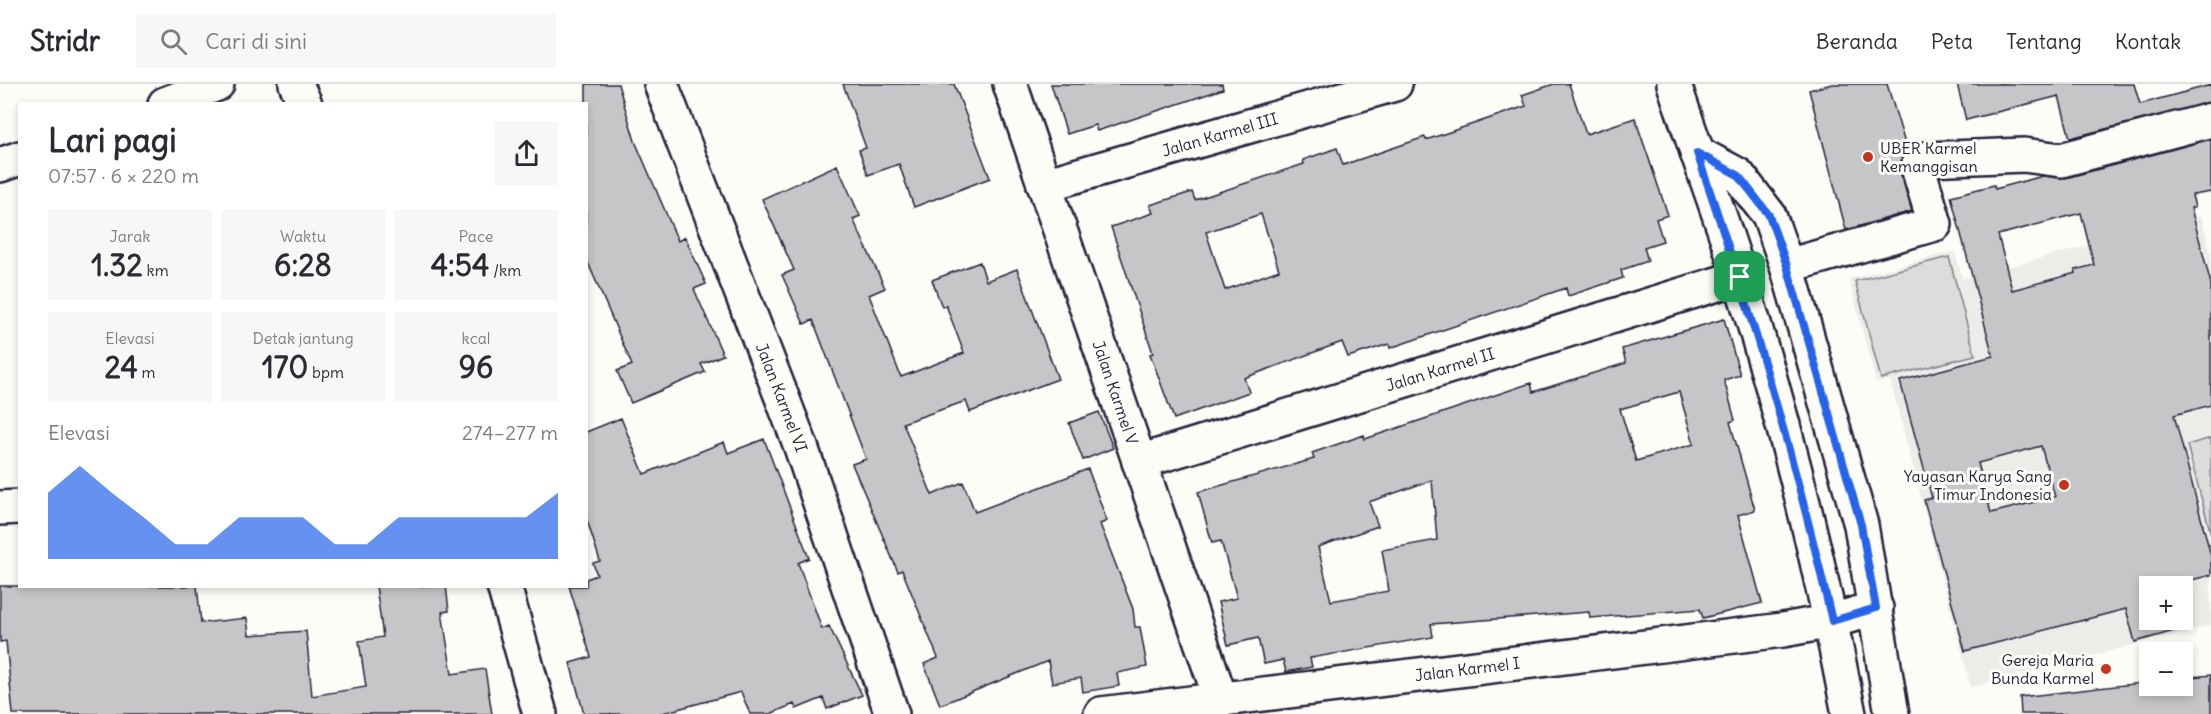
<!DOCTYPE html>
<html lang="id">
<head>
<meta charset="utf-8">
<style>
  :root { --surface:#fff; --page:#f7f7f7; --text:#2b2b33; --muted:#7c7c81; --line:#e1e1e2; --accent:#2563eb }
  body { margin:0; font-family:Delius,sans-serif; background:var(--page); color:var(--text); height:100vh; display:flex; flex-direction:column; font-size:22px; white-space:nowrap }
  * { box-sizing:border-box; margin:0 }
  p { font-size:20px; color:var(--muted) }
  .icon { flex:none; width:33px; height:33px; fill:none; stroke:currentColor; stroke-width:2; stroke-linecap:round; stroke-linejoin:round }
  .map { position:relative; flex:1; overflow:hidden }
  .details { position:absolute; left:18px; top:18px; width:570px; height:486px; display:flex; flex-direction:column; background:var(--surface); border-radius:0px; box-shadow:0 3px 9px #0003 }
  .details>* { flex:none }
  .tools { position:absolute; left:2139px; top:492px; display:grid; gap:12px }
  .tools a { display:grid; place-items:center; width:54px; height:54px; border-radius:0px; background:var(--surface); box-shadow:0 3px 9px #0003; font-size:30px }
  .pin { position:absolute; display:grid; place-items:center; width:51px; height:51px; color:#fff; margin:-26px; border-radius:12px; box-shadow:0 3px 9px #0006 }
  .round { display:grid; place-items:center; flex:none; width:63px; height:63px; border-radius:0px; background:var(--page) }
  .overview { display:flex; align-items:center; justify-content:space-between; height:102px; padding:0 30px }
  h1 { font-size:33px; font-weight:700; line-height:45px }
  .metrics { display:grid; grid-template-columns:repeat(3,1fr); gap:9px; height:102px; padding:6px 30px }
  .metrics div { display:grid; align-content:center; border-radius:0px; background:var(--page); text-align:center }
  .metrics b { font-size:30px; font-weight:700 }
  .metrics small { font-size:16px; font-weight:400 }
  .metrics p { font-size:16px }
  .chart { height:168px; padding:12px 30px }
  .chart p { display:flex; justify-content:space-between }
  .chart svg { width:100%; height:108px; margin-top:6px; fill:var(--accent); opacity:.7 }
  header { display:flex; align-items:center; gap:36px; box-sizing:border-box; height:84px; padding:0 30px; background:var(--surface); border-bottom:2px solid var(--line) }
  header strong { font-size:28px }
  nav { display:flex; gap:33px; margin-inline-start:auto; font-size:21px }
  .search { width:420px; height:54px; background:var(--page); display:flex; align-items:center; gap:15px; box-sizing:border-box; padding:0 21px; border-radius:0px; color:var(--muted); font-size:22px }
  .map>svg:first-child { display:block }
  .built { fill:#ecece9; fill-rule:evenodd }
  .pitch { fill:#dddcdb; stroke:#807f8b; stroke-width:1.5 }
  .building { fill:#c6c6c8; stroke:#22223b; stroke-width:1.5; fill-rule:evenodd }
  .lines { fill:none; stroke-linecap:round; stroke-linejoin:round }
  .minor-casing { stroke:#22223b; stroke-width:38 }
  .minor { stroke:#fdfcf7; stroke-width:33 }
  .route-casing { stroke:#fff; stroke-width:12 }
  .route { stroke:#2563eb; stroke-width:8 }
  .poi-dot { fill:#c8321e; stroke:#fdfcf7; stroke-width:2 }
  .labels { text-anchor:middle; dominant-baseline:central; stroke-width:6; stroke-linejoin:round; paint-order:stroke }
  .street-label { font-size:16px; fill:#22223b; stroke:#fdfcf7 }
  .poi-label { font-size:16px; fill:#22223b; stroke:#fdfcf7; text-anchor:end }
</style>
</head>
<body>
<header>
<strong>Stridr</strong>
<div class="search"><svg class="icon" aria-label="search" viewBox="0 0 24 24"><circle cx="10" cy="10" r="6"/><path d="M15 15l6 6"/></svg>Cari di sini</div>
<nav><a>Beranda</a><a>Peta</a><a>Tentang</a><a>Kontak</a></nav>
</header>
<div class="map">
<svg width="2211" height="630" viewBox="0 0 2211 630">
  <rect width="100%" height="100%" fill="#fdfcf7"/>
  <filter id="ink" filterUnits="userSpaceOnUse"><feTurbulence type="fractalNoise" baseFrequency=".0167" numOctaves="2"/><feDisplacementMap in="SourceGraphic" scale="12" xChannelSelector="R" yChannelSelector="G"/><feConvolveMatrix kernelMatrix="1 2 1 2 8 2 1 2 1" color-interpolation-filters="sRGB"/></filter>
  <g filter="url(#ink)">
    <path class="built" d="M2201,132L2211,170V541L1971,603L1890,296L1876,299L1849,195L1955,167L1962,195ZM2150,502H2182V536H2150Z"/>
    <path class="pitch" d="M1949,173L1975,271L1881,295L1855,197Z
      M2211,354V450L2187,361Z"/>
    <path class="building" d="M586,0H618L635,57L678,157L685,153L706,200L694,205L723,271L701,280L705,288L631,319L617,287L632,281L586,174Z
      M843,0H954L990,94L914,123L899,80L868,91L859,66L866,64Z
      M1051,0H1222L1223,5L1097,47L1095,41L1067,50Z
      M1554,0H1569L1586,50L1635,34L1668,131L1656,135L1663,157L1644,163L1648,177L1621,186L1623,194L1568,212L1566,204L1390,264L1389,260L1348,273L1342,258L1244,294L1249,308L1174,335L1150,270L1153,269L1111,143L1153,129L1150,121L1192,108L1195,116L1304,80L1303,76L1337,64L1343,81L1425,53L1426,56L1526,22L1522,11ZM1261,130L1279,186L1225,206L1206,148Z
      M1832,0H1887L1907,66L1902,72L1900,87L1912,127L1846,146L1809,6Z
      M1957,0H2134L2140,20L2211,1V18L2070,54L2059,12L1966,36Z
      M2211,55V108L2192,111L2195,123L2191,124L2211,200V321L2174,331L2211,472V491L2169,502H2150V536H2171L2174,547L2135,558L2126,525L1965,567L1924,416L1932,414L1900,297L1993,272L1951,112L1994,101L1995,105L2043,92L2066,94ZM2081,129L2094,181L2075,186L2076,189L2012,206L1998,151ZM2041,362L2055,413L1991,429L1978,379Z
      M837,81L860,132L853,135L885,204L869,211L901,293L964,269L946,221L942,223L932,196L980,178L986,197L1017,185L1058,295L970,328L966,317L903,339L932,411L963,398L975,428L1088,385L1107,437L1100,440L1133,525L1135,543H1140L1147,583L1117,589L1119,602L1083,608L1081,594L1052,599L1048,577L940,621L924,580L938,574L902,486L898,488L852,380L866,375L813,236L804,240L782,191L794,186L762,115Z
      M1724,235L1740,291L1724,296L1735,336L1730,338L1755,426L1738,431L1762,519L1703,534L1700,525L1590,534L1589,528L1431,540L1433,553L1310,574L1312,583L1286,588L1283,576L1264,580L1258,554L1228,561L1218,518L1237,514L1221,457L1212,459L1198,408L1314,375L1312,369L1364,351L1365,355L1531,299L1533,308L1626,279L1622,265ZM1679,308L1694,360L1636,377L1620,325ZM1432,396L1437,456L1382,466L1389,507L1331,517L1318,463L1378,442L1369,418Z
      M1099,328L1113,364L1083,376L1069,339Z
      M621,334L644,390L724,358L728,369L764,355L809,474L798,479L822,545L829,542L862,611L827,625L823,614L796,625L794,620L770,630H750L741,608L659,630H584L570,579L591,573L569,502H586V495L597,491L593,479L600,477L586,433V348Z
      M0,502H197L201,539L247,534L249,551L306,547L312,612L366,603L359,557L383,553L376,502H446L449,527L442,528L452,590L485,585L492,630H13L6,557L0,558Z
      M2211,591V630H2021L2020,613L2150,598V602H2182V594Z"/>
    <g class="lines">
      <g class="minor-casing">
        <g id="minor">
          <path d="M296,0L305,20"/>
          <path id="s1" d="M661,0L800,360L892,630"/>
          <path id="s2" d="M1010,0L1221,616"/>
          <path d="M1674,0C1695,65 1720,129 1740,194C1785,337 1821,482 1849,630"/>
          <path d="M165,20L217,0"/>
          <path d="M1697,69L1738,91L1769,131L1787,182L1861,441L1892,630"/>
          <path d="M0,81L20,74"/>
          <path id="s3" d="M1044,101L1395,0"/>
          <path d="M1787,182L1935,140L1919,87V80L1926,75L2024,71L2061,76L2211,36"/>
          <path id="s4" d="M1139,378L1740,193"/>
          <path d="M0,424L20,423"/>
          <path d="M504,502L540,630"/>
          <path id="s5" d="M1101,630L1783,546L1832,537L1876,524"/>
        </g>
      </g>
      <use href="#minor" class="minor"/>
    </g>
  </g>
  <g class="lines" filter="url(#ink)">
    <g class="route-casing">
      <path id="route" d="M1697,69L1738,91L1769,131L1787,182L1861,441L1876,524L1832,537C1796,378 1750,223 1697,69Z"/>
    </g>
    <use href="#route" class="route"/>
  </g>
  <g class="poi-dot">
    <circle cx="1868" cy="73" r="6"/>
    <circle cx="2064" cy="401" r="6"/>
    <circle cx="2106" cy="585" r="6"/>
  </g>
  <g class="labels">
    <g class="street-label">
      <text stroke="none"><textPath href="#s3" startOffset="183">Jalan Karmel III</textPath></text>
      <text stroke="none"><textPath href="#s4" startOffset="315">Jalan Karmel II</textPath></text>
      <text stroke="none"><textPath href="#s2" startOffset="326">Jalan Karmel V</textPath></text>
      <text stroke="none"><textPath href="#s1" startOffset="336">Jalan Karmel VI</textPath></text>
      <text stroke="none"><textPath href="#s5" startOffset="369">Jalan Karmel I</textPath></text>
    </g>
    <g class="poi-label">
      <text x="1880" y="64" text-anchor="start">UBER Karmel<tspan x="1880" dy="18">Kemanggisan</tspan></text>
      <text x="2052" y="392">Yayasan Karya Sang<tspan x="2052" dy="18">Timur Indonesia</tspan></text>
      <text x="2094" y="576">Gereja Maria<tspan x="2094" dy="18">Bunda Karmel</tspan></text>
    </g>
  </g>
</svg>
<div class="tools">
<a>+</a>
<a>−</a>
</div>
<div class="pin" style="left:1740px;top:193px;background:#1e9e55"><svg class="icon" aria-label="arrive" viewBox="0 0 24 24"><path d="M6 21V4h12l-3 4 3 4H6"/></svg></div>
<section class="details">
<div class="overview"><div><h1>Lari pagi</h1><p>07:57 · 6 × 220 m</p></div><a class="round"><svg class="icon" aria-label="share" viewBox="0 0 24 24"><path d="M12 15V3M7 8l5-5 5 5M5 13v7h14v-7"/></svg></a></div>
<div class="metrics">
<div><p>Jarak</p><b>1.32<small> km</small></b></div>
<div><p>Waktu</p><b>6:28</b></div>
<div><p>Pace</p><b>4:54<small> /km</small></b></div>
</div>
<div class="metrics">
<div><p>Elevasi</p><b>24<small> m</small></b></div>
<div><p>Detak jantung</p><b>170<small> bpm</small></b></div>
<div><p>kcal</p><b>96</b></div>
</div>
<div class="chart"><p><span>Elevasi</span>274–277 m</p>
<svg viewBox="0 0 160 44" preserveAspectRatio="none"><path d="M0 44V17L10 6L20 17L30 27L40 38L50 38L60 27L70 27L80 27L90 38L100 38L110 27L120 27L130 27L140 27L150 27L160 17V44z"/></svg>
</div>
</section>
</div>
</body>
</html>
